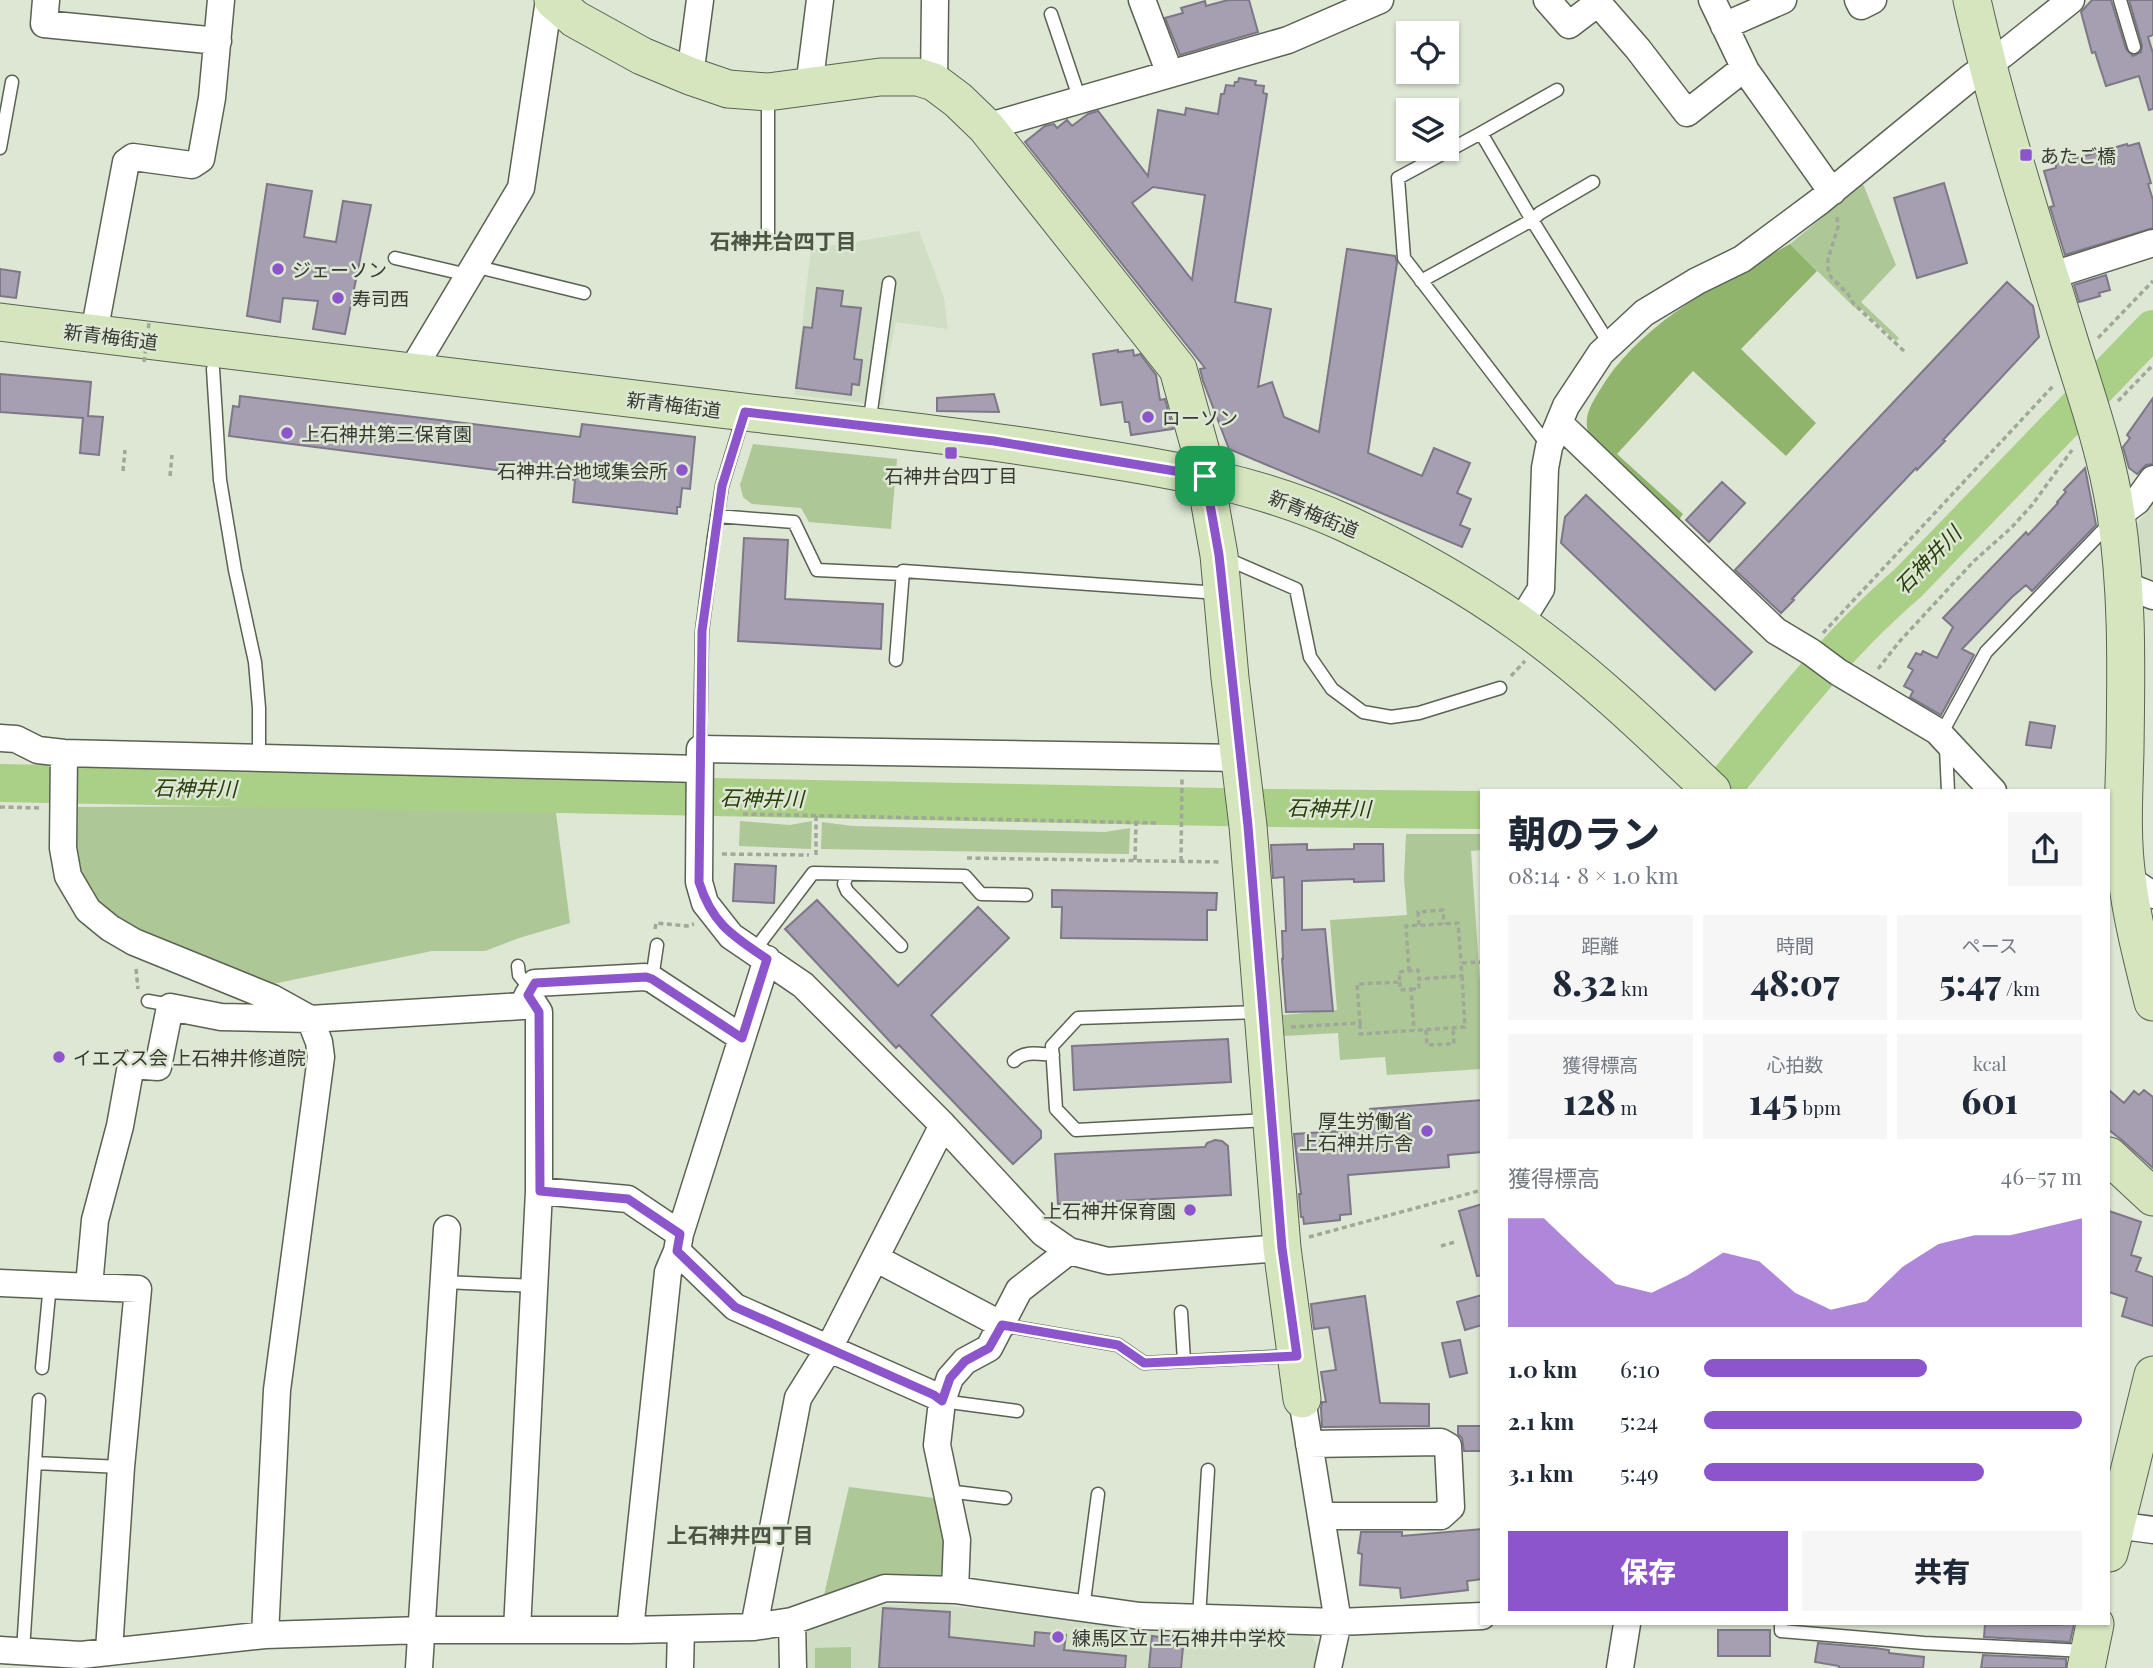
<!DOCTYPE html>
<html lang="ja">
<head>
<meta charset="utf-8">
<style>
  :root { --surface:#fff; --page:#f6f6f7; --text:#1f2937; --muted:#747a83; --accent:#8d55cc }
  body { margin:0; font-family:"Playfair Display","Noto Sans JP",serif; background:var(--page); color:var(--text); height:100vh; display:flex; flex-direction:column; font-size:26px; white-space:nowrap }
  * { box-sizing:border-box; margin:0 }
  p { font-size:23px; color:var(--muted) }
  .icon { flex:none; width:38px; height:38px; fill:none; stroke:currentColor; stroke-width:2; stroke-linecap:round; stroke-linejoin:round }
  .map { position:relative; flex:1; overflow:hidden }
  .panel { position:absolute; left:1480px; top:789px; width:630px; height:836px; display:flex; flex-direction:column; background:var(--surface); border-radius:0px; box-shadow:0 2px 5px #0004 }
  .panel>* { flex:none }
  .buttons { position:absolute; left:1396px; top:21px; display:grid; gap:14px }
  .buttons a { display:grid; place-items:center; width:63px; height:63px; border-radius:0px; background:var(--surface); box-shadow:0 2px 5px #0004; font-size:35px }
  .pin { position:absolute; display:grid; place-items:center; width:60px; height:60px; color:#fff; margin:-30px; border-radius:14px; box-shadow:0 4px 10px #0006 }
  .round { display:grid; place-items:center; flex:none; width:74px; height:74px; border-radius:0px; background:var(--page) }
  .head { display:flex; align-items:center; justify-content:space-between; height:119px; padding:0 28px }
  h1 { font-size:38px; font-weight:800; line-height:52px }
  .stats { display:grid; grid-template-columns:repeat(3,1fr); gap:10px; height:119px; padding:7px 28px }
  .stats div { display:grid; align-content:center; border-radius:0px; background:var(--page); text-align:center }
  .stats b { font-size:35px; font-weight:800 }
  .stats small { font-size:19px; font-weight:400 }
  .stats p { font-size:19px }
  .chart { height:196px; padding:14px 28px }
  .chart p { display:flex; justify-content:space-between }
  .chart svg { width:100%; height:126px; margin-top:7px; fill:var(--accent); opacity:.7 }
  .button { display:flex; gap:14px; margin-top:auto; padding:14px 28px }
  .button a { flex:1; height:80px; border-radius:0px; background:var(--accent); color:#fff; font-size:28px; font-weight:800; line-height:80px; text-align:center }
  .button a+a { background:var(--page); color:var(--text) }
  ul { padding:0 28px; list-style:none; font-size:23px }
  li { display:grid; grid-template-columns:112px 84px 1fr; align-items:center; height:52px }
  li i { height:18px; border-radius:9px; background:var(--accent) }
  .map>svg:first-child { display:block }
  .built { fill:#d0dec5 }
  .green { fill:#aec796 }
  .forest { fill:#90b46c }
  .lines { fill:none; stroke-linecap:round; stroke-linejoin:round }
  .river { stroke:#aacf86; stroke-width:38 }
  .building { fill:#a69fb1; stroke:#7d7788; stroke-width:2; fill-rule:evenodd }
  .lane-casing { stroke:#5a6253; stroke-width:15 }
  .street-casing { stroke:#5a6253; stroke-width:29 }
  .secondary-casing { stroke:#5a6253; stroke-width:39 }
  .path { stroke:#a0a899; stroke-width:3.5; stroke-dasharray:5 3.5; stroke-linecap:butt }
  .lane { stroke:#fff; stroke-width:12 }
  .street { stroke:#fff; stroke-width:26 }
  .secondary { stroke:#d5e6be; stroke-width:37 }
  .path-bridge { stroke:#a0a899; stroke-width:3.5; stroke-dasharray:5 3.5; stroke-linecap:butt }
  .route-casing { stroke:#fff; stroke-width:14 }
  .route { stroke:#8d55cc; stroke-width:9 }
  .poi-dot { fill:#8d55cc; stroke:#dde7d4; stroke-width:2.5 }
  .labels { text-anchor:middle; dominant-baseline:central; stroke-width:5; stroke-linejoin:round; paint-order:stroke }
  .poi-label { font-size:19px; fill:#363a33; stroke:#dde7d4; text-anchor:start }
  .street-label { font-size:19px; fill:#363a33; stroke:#dde7d4 }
  .neighbourhood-label { font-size:21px; font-weight:bold; fill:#4c5444; stroke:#dde7d4 }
  .water-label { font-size:21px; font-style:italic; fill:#273e09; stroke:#dde7d4 }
</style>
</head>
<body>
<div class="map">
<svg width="2153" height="1668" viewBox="0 0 2153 1668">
  <rect width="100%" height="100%" fill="#dde7d4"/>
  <path class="built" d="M919,231L944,298L948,329L896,322L888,359L883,405L794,395L811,249Z
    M2153,502V585L2139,579L2130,534Z
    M931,1604L1142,1627L1310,1633L1321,1652L1317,1668H803L802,1640L808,1630L882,1605Z"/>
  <path class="green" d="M1863,184L1896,265L1861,302L1899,338L1896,341L1858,306L1855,308L1790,244Z
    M753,444L897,459L891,529L809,522L801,508L752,504L743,497L740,485Z
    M555,805L570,923L519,938L485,951H432L263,986L135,929L114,916L99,902L80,870L75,854L76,807Z
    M740,821L790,825L812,821L811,849L739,846Z
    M822,822L852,826L1105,832L1130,828L1129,854L821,849Z
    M1406,834H1482V850L1471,851L1482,1010V1069L1387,1075L1385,1057L1340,1060L1338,1033L1284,1036L1283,1015L1337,1010L1330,920L1407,915L1404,878Z
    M849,1487L942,1499L948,1579L908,1574L881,1576L824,1595Z
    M851,1647V1668H815V1648Z"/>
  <path class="forest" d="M1790,244L1817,271L1741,349L1816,423L1786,456L1693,371L1617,454L1683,514L1678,521L1588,432C1584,417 1590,406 1598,393C1639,322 1721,283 1790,244Z"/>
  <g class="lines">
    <path class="river" d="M0,783L1268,808L1482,810
      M1706,791L1727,783C1784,713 1839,642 1908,583L2153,329"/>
  </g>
  <path class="building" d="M1228,0H1249L1258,32L1180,55L1165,18L1183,13L1181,8L1205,1L1206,6Z
    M2092,0H2111L2126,49L2133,56L2141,52L2142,45L2129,0H2153V35L2148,37L2153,53V109L2149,110L2139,76L2106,86L2095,52L2092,53L2081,12Z
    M1239,78L1256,81L1255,85L1264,86L1263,93L1267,94L1235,302L1271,309L1258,387L1272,382L1284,417L1319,432L1347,249L1395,256L1397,263L1368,453L1422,476L1434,448L1470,463L1457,493L1471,499L1460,525L1470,529L1462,547L1229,449L1203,381L1200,369L1205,368L1025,142L1045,126L1054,124L1057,128L1067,120L1072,126L1088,114L1098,111L1148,176L1158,110L1185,115L1186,108L1218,114L1221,94H1224L1226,85L1234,86L1235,82H1238ZM1153,187L1205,195L1192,280L1132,203Z
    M2139,143L2151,183L2148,184L2153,200V228L2065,255L2050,207L2054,206L2044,171L2056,168V164L2127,144L2128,146Z
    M1944,183L1967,263L1917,278L1894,198Z
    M267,184L312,191L304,237L336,242L343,201L371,205L345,334L313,329L318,301L283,298L280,322L247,316Z
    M0,269L20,272L16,298L0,296Z
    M2106,275L2110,290L2099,293L2100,296L2079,302L2074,285Z
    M2007,282L2033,306L2039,337L1943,440L1945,441L1917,470L1916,468L1792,599L1794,600L1781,613L1735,570Z
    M817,288L843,291L841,306L861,308L854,359L862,360L859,385L852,384L851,395L796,388L804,327L812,328Z
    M1118,350V352L1133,350L1134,356L1140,354L1156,375L1160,400L1165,399L1173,429L1131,435L1129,422H1125L1122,402L1101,405L1093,354Z
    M0,374L91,382L88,416L103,417L99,455L80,453L83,418L0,412Z
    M994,394L999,412L937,411V398Z
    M240,396L580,437L582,424L695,437L690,489L682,488L680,507H677V514L573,502L575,480L229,436L233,406L239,407Z
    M2153,398V464L2146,465L2137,474L2129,468L2123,447L2130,438L2127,435Z
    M2085,468L2096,525L2032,591L2026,585L2012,597L1962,649L1974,655L1941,715L1910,697L1913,691L1904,686L1913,670L1908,667L1916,653L1921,655L1923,651L1937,658L1953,627L1943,618L2026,532L2028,535L2058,503L2057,502L2066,492L2064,490Z
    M1722,482L1745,503L1709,542L1686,520Z
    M1586,495L1752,652L1715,690L1561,543L1565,517Z
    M744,538L788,540L785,599L883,604L881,649L738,641Z
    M2030,722L2055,726L2051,748L2026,745Z
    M1307,844V850L1354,849V844H1383L1384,881L1354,882V879L1302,881V930L1325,929L1333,1011L1286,1012L1282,959H1283L1282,931H1286L1284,877L1273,878L1271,845Z
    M735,864L776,866L774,903L733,901Z
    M1052,890L1217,893L1216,910H1207V940L1061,938L1062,907H1052Z
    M817,900L898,986L978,907L1009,938L931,1015L1041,1131V1138L1013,1164L899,1045L896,1048L785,929Z
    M1228,1039L1231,1082L1074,1090L1072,1046Z
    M2109,1090L2124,1103L2134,1091L2139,1095L2144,1090L2153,1097V1168L2123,1141L2109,1130Z
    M1482,1100V1152L1448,1155L1449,1167L1348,1175L1351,1214L1340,1215V1220L1304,1224L1303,1217H1301L1299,1194H1301L1294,1134L1372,1129L1370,1109Z
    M1215,1140L1222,1141L1228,1146L1231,1195L1058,1204L1055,1154L1205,1147L1207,1143Z
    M1482,1204V1275L1477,1276L1459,1211Z
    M2109,1211L2141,1222L2131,1255L2141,1258L2136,1271L2153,1277V1326L2122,1316L2127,1298L2109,1292Z
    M1482,1295V1325L1465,1330L1457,1302Z
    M1365,1296L1380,1403L1429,1404V1426L1322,1427L1321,1408L1322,1402H1326L1321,1372L1336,1370L1329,1327L1314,1329L1311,1304Z
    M1460,1340L1467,1373L1450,1377L1442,1343Z
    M1458,1426H1481V1451H1464L1462,1438L1458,1434Z
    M1482,1529V1579L1467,1581L1468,1590L1401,1598L1400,1588L1360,1585L1362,1554L1358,1553L1361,1532H1402V1536Z
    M883,1608L950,1612L949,1637L1034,1646L1035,1632L1066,1635L1064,1650L1126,1656L1125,1668H879Z
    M1985,1624L2055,1625L2074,1624L2070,1642L1984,1637Z
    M1718,1630H1770V1656H1718Z
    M1167,1635L1184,1637L1181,1668H1149L1152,1636L1167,1638Z
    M1818,1643L1875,1648L1889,1650V1653L1924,1657L1923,1668H1839V1666L1815,1662Z
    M1983,1655L2066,1659V1668H1981Z"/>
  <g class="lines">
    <g class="lane-casing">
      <path id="lane" d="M2120,0L2134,47
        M1051,14L1080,100
        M768,96V243
        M1481,133L1557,90
        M0,148L12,82
        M395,258L468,275
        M474,266L584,293
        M1421,281L1532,220L1540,213L1593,182
        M213,369L220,480L235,570L255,662L259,708V757
        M869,425L889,283
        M1549,447L1404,258L1398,178L1481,133L1532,220L1610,345
        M717,516L794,522L817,570L903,574
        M1225,558L1296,589L1310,657L1332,689L1363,712L1391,717L1419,713L1500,688
        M896,660L903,571L1219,593
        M700,749L702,631L714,537L722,486L744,414
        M1948,791L1945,727L1986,652L2110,523
        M847,875L844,884L847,891L901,946
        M754,951L813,873L965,876L981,894L1026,895
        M518,966L519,975L531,990
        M652,979L657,945
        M148,1001L165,1004L170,1007
        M1259,1012L1078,1018L1052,1046L1056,1109L1076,1130L1268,1120
        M1014,1061C1024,1050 1040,1054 1053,1055
        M444,1282L535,1286
        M1181,1312L1184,1361
        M1002,1325L1118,1345L1144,1363L1293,1356
        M42,1368L50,1284
        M942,1401L1017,1411
        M35,1463L121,1467
        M947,1491L1005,1498
        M1083,1609L1098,1494
        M1199,1618L1208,1470
        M1781,1624V1631L1924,1643L2085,1651
        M23,1651L39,1400"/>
    </g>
    <g class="street-casing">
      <path id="street" d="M46,0L44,24L218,41
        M1142,0L1170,74
        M1547,0L1569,25L1598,3L1638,49L1687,113L1738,73L1746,71L1832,192
        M1712,0L1746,71
        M1858,0L1861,6L1873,0
        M1724,26L1783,0
        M690,76L700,0
        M934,82L935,0
        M809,87L820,0
        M986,127L1288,40L1380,0
        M2050,276L2153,243
        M94,333L126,162L133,157L192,165L201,159L212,98L221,0
        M411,372L521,188L549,0
        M1560,424L1776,631L1811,652L1838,672L1937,731L1993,791
        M2117,516L2137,501L2153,479
        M2125,585L2153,596
        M1520,623L1541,589L1545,468L1549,447L1566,406L1601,353L1644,313L1697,281L1742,259L1820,201L1971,77L2002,55L2071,0
        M0,738L16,739L38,750L64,753L700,769
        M64,753L63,848L68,876L88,910L110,928L134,942L272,998L310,1019L319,1042L321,1057L277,1390L265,1635
        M1240,758L700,749L699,882L705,903L731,936L803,985L943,1125L1043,1233L1069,1251L1108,1261L1282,1248
        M2119,873L2153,895
        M539,1191L628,1199L680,1234
        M677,1251L735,1307L934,1395L942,1401
        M875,1258L1002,1325
        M0,1283L138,1289L121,1467L109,1651
        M89,1286L95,1220L120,1126L131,1065L158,1067L170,1007L221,1017L310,1019L522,1006L535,983L645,977L652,979L742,1038
        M1302,1399L1338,1622L1328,1668
        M1309,1444L1441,1442L1448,1446L1451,1507L1441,1516H1321
        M2109,1526H2123L2153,1530
        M955,1590L957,1540L937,1445L942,1401L950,1378L965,1361L989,1348L1019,1290L1069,1251
        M792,1621L793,1668
        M754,1627L798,1398L828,1350L943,1125
        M517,1630L539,1191V1012L528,995
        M630,1630L668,1272L677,1251L680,1234L767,959
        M0,1650L81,1655L265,1635L422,1630H630L754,1627L792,1621L885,1588L955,1590L1140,1616L1338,1622L1482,1616
        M419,1668L447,1229
        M680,1668L681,1629
        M1620,1668L1627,1624"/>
    </g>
    <g class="secondary-casing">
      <path id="secondary" d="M553,0L575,19L642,56L690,76L728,89L768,92L880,77H918L934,82L958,100L986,127L1178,369L1200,448L1219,555L1230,678L1248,826L1282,1248L1302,1399
        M1972,0C1998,115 2035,228 2069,340C2087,398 2107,454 2116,514C2128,594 2126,671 2125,751C2124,793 2121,836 2127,878C2132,920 2143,961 2153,1002
        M0,322C248,352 496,384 744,412C857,425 969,437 1080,455C1171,469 1260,484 1345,523C1405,551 1465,584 1519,623C1589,673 1650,732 1712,791
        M2109,1156L2153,1197
        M2109,1553L2153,1375
        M2086,1668L2095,1624"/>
    </g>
    <path class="path" d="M1837,217L1838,227L1828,259V269L1831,277L1848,294L1854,304L1906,353
      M2098,338L2153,281
      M2118,401L2153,365
      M123,471L125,450
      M170,476L172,455
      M1823,633L2054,385
      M1878,669L1899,642L1974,561L2011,528L2032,505L2072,450
      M1511,676L1525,661
      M0,807L40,808
      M743,814L1159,823
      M722,854L809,855
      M816,855V816
      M967,858L1222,862
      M1135,860L1136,823
      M1181,861L1182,779
      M1419,925L1418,912L1443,910L1444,924
      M655,929L656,923L687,926L694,924
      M136,969L138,989
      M1409,971L1406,926L1458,923L1461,963
      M1400,982V990L1411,989L1414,1030
      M1411,989H1419V979
      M1360,1024V1034L1465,1027L1462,976
      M1291,1027L1360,1023L1357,984L1400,982L1399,972L1418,970L1419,979L1462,976L1461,963L1482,962
      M1426,1030L1427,1045L1454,1044L1453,1028
      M1309,1237L1482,1190
      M1441,1246L1455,1242"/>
    <use href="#lane" class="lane"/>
    <use href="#street" class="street"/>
    <use href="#secondary" class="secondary"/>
    <path class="path-bridge" d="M144,362L149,323"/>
  </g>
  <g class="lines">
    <g class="route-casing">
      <path id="route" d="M745,412L994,441L1205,476L1219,555L1248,826L1282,1248L1297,1356L1144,1363L1118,1345L1002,1325L989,1348L965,1361L950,1378L942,1401L934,1395L735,1307L677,1251L680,1234L628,1199L540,1191L539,1012L528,995L535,983L646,977L652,979L742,1038L767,959C733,936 712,924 699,882L702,631L722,486Z"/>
    </g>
    <use href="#route" class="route"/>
  </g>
  <g class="poi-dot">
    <rect x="2019" y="148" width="14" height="14" rx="3.5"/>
    <circle cx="278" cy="269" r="7"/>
    <circle cx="338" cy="298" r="7"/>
    <circle cx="1148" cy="417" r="7"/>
    <circle cx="287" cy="433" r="7"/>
    <rect x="944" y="446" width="14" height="14" rx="3.5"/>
    <circle cx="682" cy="470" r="7"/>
    <circle cx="59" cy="1057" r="7"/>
    <circle cx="1427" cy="1131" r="7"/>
    <circle cx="1190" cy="1210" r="7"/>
    <circle cx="1058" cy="1637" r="7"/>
  </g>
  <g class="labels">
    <g class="poi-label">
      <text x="2040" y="155">あたご橋</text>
      <text x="292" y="269">ジェーソン</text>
      <text x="352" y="298">寿司西</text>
      <text x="1162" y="417">ローソン</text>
      <text x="301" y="433">上石神井第三保育園</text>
      <text x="668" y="470" text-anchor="end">石神井台地域集会所</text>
      <text x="951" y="475" text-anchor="middle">石神井台四丁目</text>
      <text x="73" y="1057">イエズス会 上石神井修道院</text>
      <text x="1413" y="1120" text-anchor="end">厚生労働省<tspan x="1413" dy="22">上石神井庁舎</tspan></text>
      <text x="1176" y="1210" text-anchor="end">上石神井保育園</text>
      <text x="1072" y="1637">練馬区立 上石神井中学校</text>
    </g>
    <g class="street-label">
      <text transform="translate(111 336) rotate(7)">新青梅街道</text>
      <text transform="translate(674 404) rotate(7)">新青梅街道</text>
      <text transform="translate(1314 513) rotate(22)">新青梅街道</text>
    </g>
    <g class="neighbourhood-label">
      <text x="783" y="240">石神井台四丁目</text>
      <text x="740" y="1534">上石神井四丁目</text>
    </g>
    <g class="water-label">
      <text transform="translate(1927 559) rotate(-46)">石神井川</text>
      <text transform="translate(195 787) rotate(1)">石神井川</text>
      <text transform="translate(762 797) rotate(1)">石神井川</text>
      <text transform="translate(1329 807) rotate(1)">石神井川</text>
    </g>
  </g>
</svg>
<div class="buttons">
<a><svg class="icon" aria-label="locate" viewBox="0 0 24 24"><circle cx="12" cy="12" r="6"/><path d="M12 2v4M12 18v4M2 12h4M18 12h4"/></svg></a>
<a><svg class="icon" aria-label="layers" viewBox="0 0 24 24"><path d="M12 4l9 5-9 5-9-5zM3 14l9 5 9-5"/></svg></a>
</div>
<div class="pin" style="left:1205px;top:476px;background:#1e9e55"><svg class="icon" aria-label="arrive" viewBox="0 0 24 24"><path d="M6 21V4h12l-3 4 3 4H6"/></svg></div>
<section class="panel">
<div class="head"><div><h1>朝のラン</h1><p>08:14 · 8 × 1.0 km</p></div><a class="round"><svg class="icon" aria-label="share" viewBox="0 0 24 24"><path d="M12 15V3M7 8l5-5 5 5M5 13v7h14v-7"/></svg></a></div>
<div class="stats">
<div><p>距離</p><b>8.32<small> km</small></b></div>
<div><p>時間</p><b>48:07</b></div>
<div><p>ペース</p><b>5:47<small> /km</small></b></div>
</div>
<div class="stats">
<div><p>獲得標高</p><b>128<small> m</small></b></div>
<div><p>心拍数</p><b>145<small> bpm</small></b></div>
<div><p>kcal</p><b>601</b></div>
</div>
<div class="chart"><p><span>獲得標高</span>46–57 m</p>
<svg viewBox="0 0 160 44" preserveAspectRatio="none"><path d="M0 44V6L10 6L20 18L30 29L40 32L50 26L60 18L70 21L80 32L90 38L100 35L110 23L120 15L130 12L140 12L150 9L160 6V44z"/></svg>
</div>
<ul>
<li><b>1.0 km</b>6:10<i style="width:59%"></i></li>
<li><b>2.1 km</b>5:24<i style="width:100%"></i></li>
<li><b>3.1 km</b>5:49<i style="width:74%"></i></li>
</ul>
<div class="button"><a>保存</a><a>共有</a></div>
</section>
</div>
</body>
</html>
